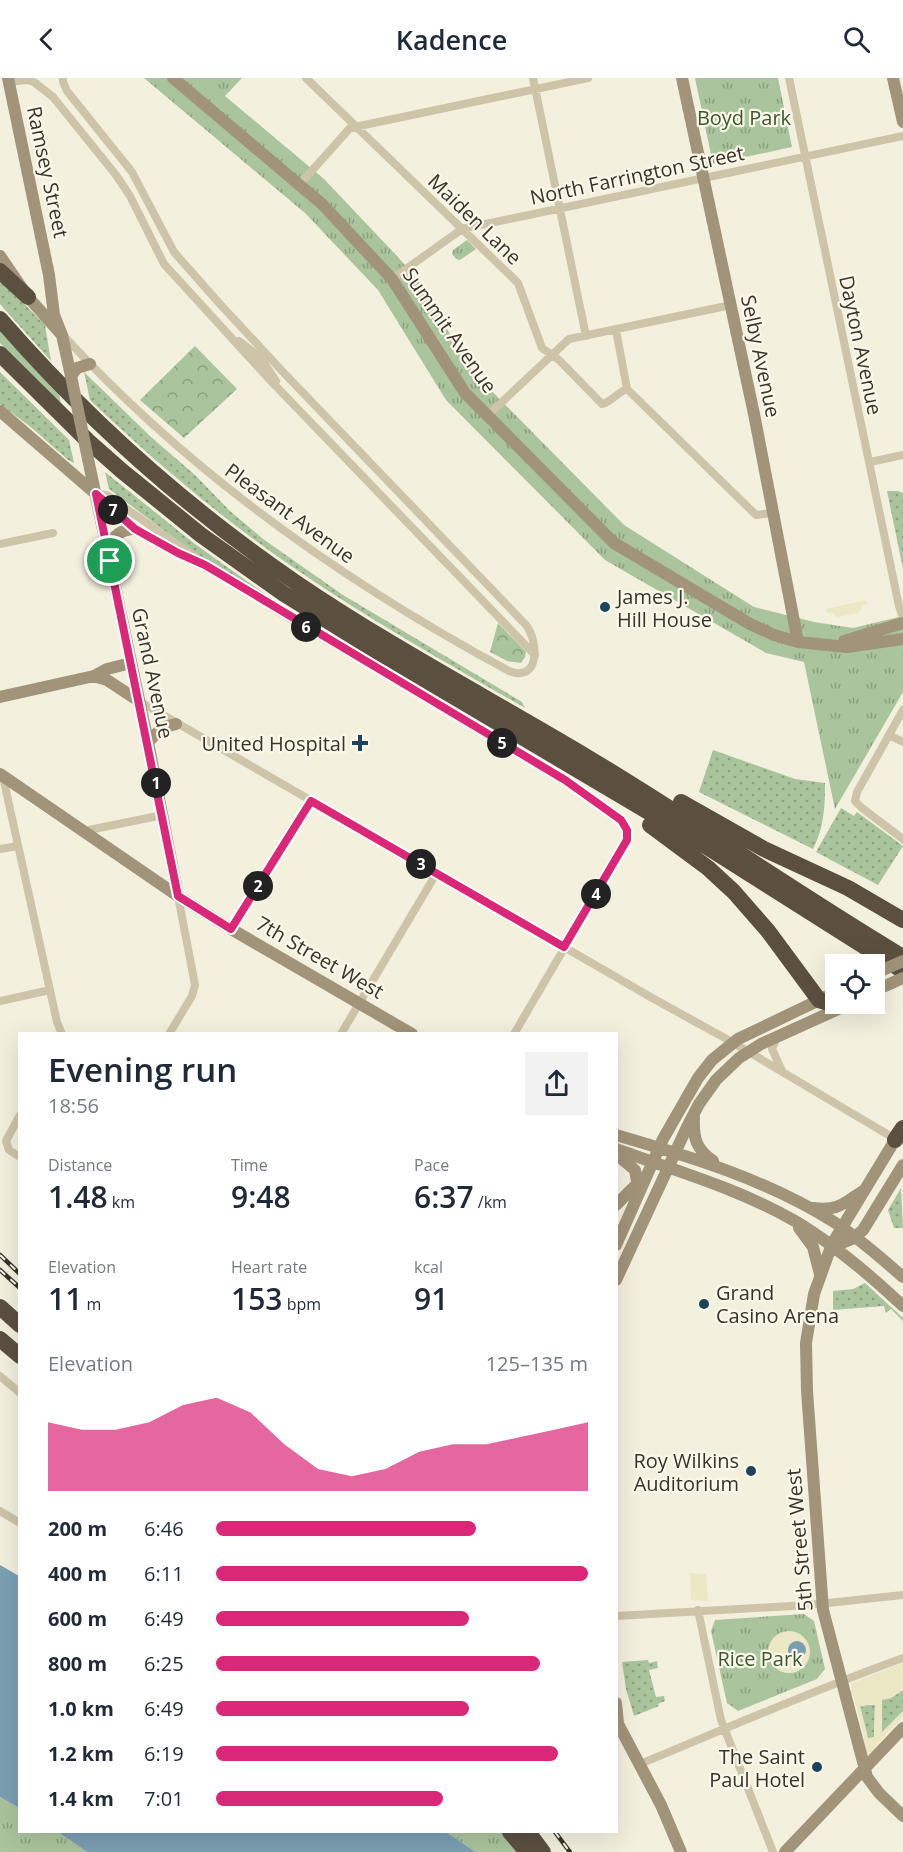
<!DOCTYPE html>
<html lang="en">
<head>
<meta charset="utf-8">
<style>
  :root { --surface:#fff; --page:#f2f2f3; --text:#1f2937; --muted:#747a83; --accent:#db2777 }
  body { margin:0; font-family:"Open Sans",sans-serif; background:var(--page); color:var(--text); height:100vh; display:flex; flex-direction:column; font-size:22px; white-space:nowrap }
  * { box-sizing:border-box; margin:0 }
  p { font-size:20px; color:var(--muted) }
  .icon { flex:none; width:33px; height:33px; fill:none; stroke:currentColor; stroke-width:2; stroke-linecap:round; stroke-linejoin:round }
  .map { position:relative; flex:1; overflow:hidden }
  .sheet { position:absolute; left:18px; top:954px; width:600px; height:801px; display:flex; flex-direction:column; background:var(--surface); border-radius:0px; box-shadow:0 6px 24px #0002 }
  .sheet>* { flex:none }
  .fabs { position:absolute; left:825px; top:876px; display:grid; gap:12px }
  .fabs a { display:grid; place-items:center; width:60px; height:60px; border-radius:0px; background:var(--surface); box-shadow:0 6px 24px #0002; font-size:30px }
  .pin { position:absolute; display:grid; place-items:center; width:51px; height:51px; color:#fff; margin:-26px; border:3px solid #fff; border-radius:50%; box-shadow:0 2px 6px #0007 }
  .km { position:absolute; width:30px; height:30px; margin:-15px; border-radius:50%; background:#222; color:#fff; font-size:16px; line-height:30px; text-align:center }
  .round { display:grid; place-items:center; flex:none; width:63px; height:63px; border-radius:0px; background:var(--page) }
  .headline { display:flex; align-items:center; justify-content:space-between; height:102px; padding:0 30px }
  h1 { font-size:33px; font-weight:600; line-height:45px }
  .stats { display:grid; grid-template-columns:repeat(3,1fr); gap:9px; height:102px; padding:6px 30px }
  .stats div { display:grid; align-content:center }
  .stats b { font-size:30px; font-weight:600 }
  .stats small { font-size:16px; font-weight:400 }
  .stats p { font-size:16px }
  .chart { height:168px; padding:12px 30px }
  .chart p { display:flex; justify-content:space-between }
  .chart svg { width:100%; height:108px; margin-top:6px; fill:var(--accent); opacity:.7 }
  ul { padding:0 30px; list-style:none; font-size:20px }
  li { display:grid; grid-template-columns:96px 72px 1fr; align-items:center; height:45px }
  li i { height:15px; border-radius:8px; background:var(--accent) }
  header { display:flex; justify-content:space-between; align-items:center; height:78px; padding:0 30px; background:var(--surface); font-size:27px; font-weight:600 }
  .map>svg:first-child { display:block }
  .grass { fill:url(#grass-dots) }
  .forest { fill:url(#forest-crowns) }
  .park { fill:url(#park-tufts) }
  .garden { fill:#aac49d }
  .plaza { fill:#ece7c4; fill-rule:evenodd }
  .water { fill:#7b9fb2 }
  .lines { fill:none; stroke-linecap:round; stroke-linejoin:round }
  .street { stroke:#cdc4a9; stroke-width:8 }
  .secondary { stroke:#a1947a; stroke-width:12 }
  .highway { stroke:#5b5040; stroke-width:16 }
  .rail-casing { stroke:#393329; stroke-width:4.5 }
  .rail { stroke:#fbf8eb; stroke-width:2; stroke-dasharray:7; stroke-linecap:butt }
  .secondary-bridge { stroke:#a1947a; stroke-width:12 }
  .route-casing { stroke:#fff; stroke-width:12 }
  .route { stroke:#db2777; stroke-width:8 }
  .poi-dot { fill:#1c455d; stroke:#fbf8eb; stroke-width:2 }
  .labels { text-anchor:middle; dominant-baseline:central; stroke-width:4.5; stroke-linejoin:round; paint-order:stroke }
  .park-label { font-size:20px; fill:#3a592c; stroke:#fbf8eb }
  .street-label { font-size:20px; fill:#393329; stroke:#fbf8eb }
  .poi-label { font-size:20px; fill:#393329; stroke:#fbf8eb; text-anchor:end }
</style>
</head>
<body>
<header><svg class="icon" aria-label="back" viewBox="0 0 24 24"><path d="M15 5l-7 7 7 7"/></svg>Kadence<svg class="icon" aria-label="search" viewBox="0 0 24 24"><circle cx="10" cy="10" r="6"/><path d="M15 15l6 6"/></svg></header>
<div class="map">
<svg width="903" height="1774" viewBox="0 0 903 1774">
  <defs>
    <pattern id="grass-dots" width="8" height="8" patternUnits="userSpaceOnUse" patternTransform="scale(1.5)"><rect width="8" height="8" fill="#aac49d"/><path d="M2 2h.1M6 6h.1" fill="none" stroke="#8ba080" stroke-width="1.8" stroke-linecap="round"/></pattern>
    <pattern id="forest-crowns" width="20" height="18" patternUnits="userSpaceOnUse" patternTransform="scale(1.5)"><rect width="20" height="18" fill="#aac49d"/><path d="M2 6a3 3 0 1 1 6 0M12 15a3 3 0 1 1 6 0" fill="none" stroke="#8ba080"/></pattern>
    <pattern id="park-tufts" width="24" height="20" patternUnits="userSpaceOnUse" patternTransform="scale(1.5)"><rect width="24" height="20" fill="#aac49d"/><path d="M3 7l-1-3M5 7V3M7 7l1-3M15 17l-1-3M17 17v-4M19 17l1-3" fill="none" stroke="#8ba080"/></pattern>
  </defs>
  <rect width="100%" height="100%" fill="#f4f0de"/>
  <path class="grass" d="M0,201L45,247L51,283L0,226Z
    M0,294L69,362L74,385L68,382L32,350L0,326Z
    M84,294L151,359L195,397L230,433L263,461L343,517L522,624L525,630C450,587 375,545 303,496C228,446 160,388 94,326L90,322Z
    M105,394L195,466L275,523L274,526L198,478L109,411Z
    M887,413H898L903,415V491Z
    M713,672L795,701L825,705C825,729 824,750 813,771L699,714Z
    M841,730L854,738L857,734L903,768L878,807L816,774Z
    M901,1110L903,1150H894L888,1132Z
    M865,1205L903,1240V1243L891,1231L886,1235L884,1228L833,1232V1213L853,1211Z
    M648,1582L649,1585L657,1583L658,1590L649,1592L656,1619L664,1618L665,1623L658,1626L659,1628L634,1638L626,1611L622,1584Z
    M903,1612V1633L882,1655V1621L891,1620Z
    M867,1627H875L874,1660H868L860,1628Z"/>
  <path class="forest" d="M195,268L237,311L184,360L140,322Z
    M498,545L526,574L525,579L521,585L507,583L490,574Z"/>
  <path class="park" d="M144,0H242L225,18L324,101L397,178L418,202L472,293L624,447L754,529L814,544L853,550L903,538V614L835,731L804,584L766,575L605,482L446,322L378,212L305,135Z
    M695,0H778L792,69L713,86Z
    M467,162L476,171L460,182L456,181L452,176L453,172Z
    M804,1536L814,1543L825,1591L817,1601L738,1633L727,1625L711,1553L715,1542Z
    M0,1719L19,1730L20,1754H58L87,1774H0Z
    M446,1754H504L521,1774H476Z"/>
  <path class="garden" d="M0,252L59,315L61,327L0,265Z"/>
  <path class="plaza" d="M866,522L867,526L863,527L859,535L837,539L832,534L827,535L826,531Z
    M690,1495L706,1496L708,1523L691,1522Z
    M768 1574a21 21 0 1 1 42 0a21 21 0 1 1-42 0Z
    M903,1585V1612L891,1620L882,1622V1654L903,1633V1639L876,1667L874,1673L866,1679L863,1668L864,1659L854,1619L851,1615L852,1605ZM870,1626L875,1627L874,1659L868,1660L860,1629Z"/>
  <path class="water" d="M0,1487L19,1498V1730L0,1719Z
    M788 1572a9 9 0 1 1 18 0a9 9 0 1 1-18 0Z
    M58,1754H446L476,1774H87Z"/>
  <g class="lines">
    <path class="street" d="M306,0L518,205L542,270L559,282L602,326C611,324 618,314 627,311
      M533,0L586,258
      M789,0L899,528L903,540
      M9,4L27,2L34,4L53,19L116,97L130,118L164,186L269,301L535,577
      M300,106L350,50L588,0
      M392,201L462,151L903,58
      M616,252L627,311L756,437L772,435
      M63,257C190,396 344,504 509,593C540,605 539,564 526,547L284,295L219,225L174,174L132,94L67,13L63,4V0
      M239,263L260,279L276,303
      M487,338L569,261L731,227
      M870,384L903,377
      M96,416L135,451L178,475L205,487L289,540L565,702L625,746L628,756L627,763L514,956
      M96,416L107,417L195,479
      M0,466L53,455
      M139,623L654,921L732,964L897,1062
      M903,632L857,714L855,723L862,730L903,761
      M889,657L903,664
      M3,699L57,944L62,956
      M84,753L163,737
      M0,771L18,768
      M231,851L311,723
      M0,923L50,912
      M169,956L192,918L195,907L178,818
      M341,956L436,796
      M777,959L772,971L782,993
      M20,1037L6,1063L9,1072L20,1079
      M0,1298L20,1315
      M0,1433L20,1445
      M698,1532L721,1642L773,1774
      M616,1538L809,1527L903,1517
      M640,1686C727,1650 814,1612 903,1580"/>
    <path class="secondary" d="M8,0L49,197L54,237L62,257
      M173,0L322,126L392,201L465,315L614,465L750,546L774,557L798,564L847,569L903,561
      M682,0L754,336L798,564
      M893,0L903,44
      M0,178L28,219L62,257L71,298
      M71,298L77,290L90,286
      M0,333L96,416
      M88,381L148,664L178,818
      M107,469C114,458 121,451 135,451
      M844,563L903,545
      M94,598L107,591L131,585
      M0,619L94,598L107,602L139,623
      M148,664L162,650L176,646
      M0,696L178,818L231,851L412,956
      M694,1039C693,1060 696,1071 713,1083
      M616,1057C692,1079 767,1102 834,1144C859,1160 881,1180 903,1199
      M895,1062L832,1166L814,1216L806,1265L807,1313L823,1532L867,1699L879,1715L903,1738
      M616,1071C676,1093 740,1111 795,1143C835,1167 869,1196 903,1228
      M616,1076L635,1092L639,1114
      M616,1127L642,1101
      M813,1130C839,1133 842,1126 863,1113
      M799,1150L813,1169L820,1196
      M832,1166C845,1166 853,1161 863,1152L903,1087
      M616,1167L663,1061L698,1000L712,982L738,961L836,914
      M616,1202L687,1049L699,1026L716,1002L739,980L761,966L845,928
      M616,1625L618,1645
      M616,1642L661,1727L681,1774
      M785,1774L903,1650"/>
    <path class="highway" d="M0,193L28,219
      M0,241C86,340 187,430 295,504C389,568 490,621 587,679C694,743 796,815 903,879
      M0,276L88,363L122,393L201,457L284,516L368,568L696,762L903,893
      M681,724L764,771L848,810L903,842
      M650,747L708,790L734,814L768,853L819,922L835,927H847
      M895,1062L903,1050
      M0,1229L20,1247
      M0,1261L20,1278
      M510,1754L527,1774
      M528,1754L543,1774"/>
    <g class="rail-casing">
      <path id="rail" d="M0,1177L20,1196
        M0,1192L20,1210
        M555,1754L570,1774"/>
    </g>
    <use href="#rail" class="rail"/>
    <path class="secondary-bridge" d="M71,298L88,381
      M874,896L903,883
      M885,908L903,900"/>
  </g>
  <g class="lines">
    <g class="route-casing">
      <path id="route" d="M96,416L135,451L178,475L205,487L565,702L621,742L627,752V762L564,869L311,723L231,851L178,818Z"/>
    </g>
    <use href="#route" class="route"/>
  </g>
  <g class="poi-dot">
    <circle cx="605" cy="529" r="6"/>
    <path d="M357 656h6v6h6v6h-6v6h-6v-6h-6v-6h6z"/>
    <circle cx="704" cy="1226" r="6"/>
    <circle cx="751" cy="1393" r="6"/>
    <circle cx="817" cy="1689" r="6"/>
  </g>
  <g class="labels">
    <g class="park-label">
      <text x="744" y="39">Boyd Park</text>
      <text x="760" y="1580">Rice Park</text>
    </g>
    <g class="street-label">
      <text transform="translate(48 94) rotate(78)">Ramsey Street</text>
      <text transform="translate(637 97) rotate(-12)">North Farrington Street</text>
      <text transform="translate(475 141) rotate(44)">Maiden Lane</text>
      <text transform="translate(450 252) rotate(55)">Summit Avenue</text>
      <text transform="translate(861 267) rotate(78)">Dayton Avenue</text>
      <text transform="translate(761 278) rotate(78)">Selby Avenue</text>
      <text transform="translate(290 435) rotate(36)">Pleasant Avenue</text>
      <text transform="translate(153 595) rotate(78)">Grand Avenue</text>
      <text transform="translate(320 879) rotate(30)">7th Street West</text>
      <text transform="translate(799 1462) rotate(-95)">5th Street West</text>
    </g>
    <g class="poi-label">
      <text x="617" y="518" text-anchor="start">James J.<tspan x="617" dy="23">Hill House</tspan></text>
      <text x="346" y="665">United Hospital</text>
      <text x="716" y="1214" text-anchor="start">Grand<tspan x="716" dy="23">Casino Arena</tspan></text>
      <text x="739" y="1382">Roy Wilkins<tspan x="739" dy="23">Auditorium</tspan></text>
      <text x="805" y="1678">The Saint<tspan x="805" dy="23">Paul Hotel</tspan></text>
    </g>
  </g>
</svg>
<div class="fabs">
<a><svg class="icon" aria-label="locate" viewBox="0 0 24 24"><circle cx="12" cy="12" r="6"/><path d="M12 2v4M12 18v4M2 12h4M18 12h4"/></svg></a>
</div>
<div class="pin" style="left:110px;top:483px;background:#1e9e55"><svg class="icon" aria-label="arrive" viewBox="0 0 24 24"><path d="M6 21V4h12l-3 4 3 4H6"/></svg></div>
<b class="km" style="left:156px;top:705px">1</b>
<b class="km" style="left:258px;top:808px">2</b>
<b class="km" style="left:421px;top:786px">3</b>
<b class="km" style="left:596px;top:816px">4</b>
<b class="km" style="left:502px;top:665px">5</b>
<b class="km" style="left:306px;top:549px">6</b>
<b class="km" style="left:113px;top:432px">7</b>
<section class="sheet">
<div class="headline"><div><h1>Evening run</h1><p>18:56</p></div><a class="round"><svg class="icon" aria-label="share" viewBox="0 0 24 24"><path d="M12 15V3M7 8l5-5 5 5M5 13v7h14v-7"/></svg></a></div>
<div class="stats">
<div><p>Distance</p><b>1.48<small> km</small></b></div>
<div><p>Time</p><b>9:48</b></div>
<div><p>Pace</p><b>6:37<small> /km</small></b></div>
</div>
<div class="stats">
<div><p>Elevation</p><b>11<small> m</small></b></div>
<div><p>Heart rate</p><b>153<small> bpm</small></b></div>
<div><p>kcal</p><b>91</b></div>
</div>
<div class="chart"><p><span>Elevation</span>125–135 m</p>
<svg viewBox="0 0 160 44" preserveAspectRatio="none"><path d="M0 44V16L10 19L20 19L30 16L40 9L50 6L60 12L70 25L80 35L90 38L100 35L110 28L120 25L130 25L140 22L150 19L160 16V44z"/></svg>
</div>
<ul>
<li><b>200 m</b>6:46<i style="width:70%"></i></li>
<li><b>400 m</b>6:11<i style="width:100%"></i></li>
<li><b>600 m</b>6:49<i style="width:68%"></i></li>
<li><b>800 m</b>6:25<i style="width:87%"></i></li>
<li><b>1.0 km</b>6:49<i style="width:68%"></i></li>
<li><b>1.2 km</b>6:19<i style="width:92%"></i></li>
<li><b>1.4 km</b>7:01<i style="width:61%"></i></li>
</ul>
</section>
</div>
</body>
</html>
